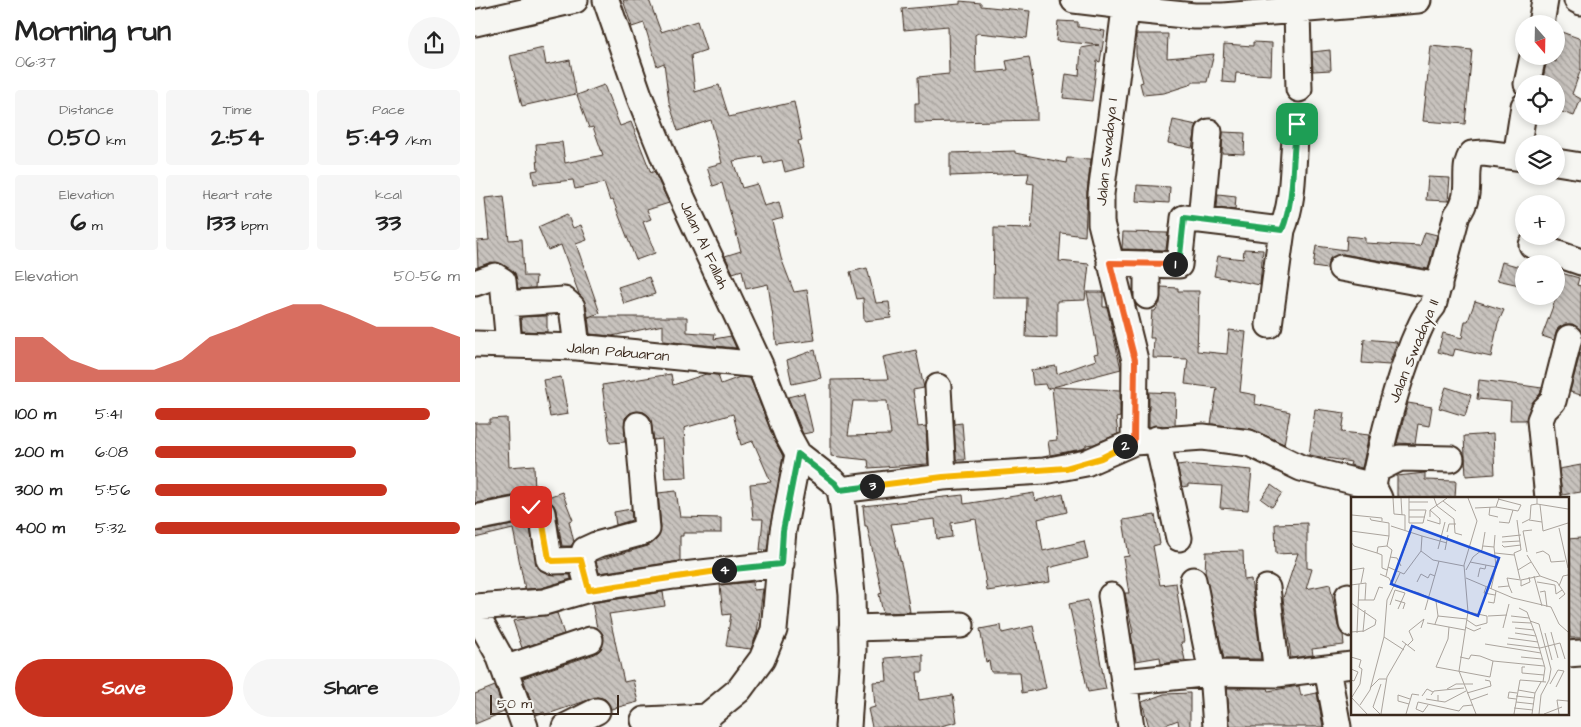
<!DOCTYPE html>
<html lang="en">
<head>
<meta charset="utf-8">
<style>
  :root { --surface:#fff; --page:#f6f6f6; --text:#222; --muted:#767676; --accent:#c8321e }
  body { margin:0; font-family:"Architects Daughter",sans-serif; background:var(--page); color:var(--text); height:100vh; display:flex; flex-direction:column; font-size:19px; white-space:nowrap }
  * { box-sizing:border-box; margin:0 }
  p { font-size:16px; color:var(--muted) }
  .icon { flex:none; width:28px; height:28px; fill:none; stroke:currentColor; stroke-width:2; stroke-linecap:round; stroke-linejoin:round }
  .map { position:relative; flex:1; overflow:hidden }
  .details { display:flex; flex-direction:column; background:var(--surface); width:475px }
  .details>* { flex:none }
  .needle { width:32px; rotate:160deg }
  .controls { position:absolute; left:1040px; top:15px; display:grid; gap:10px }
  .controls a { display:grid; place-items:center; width:50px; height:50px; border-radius:50%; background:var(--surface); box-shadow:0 2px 8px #0003; font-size:25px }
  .scale { position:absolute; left:15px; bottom:12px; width:129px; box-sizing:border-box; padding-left:5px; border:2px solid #3b2a1e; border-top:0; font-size:14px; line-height:18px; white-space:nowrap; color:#3b2a1e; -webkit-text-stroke:4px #f6f6f2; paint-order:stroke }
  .pin { position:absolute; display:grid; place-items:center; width:42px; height:42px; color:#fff; margin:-21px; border-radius:10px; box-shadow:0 2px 8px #0006 }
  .km { position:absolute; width:25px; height:25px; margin:-12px; border-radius:50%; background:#222; color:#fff; font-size:14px; line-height:25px; text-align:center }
  .round { display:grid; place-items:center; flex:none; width:52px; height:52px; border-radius:26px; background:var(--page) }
  .head { display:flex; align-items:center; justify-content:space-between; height:85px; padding:0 15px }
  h1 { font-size:28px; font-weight:700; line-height:38px }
  .stats { display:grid; grid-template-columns:repeat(3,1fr); gap:8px; height:85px; padding:5px 15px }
  .stats div { display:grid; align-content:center; border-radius:5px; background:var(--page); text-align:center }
  .stats b { font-size:25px; font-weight:700 }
  .stats small { font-size:14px; font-weight:400 }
  .stats p { font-size:14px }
  .chart { height:140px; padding:10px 15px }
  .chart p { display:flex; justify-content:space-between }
  .chart svg { width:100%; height:90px; margin-top:5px; fill:var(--accent); opacity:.7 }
  .cta { display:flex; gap:10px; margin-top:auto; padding:10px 15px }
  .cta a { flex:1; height:58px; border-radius:30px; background:var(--accent); color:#fff; font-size:20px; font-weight:700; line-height:58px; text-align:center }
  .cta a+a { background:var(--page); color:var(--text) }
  ul { padding:0 15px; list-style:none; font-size:16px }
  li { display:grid; grid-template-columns:80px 60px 1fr; align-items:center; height:38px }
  li i { height:12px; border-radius:6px; background:var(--accent) }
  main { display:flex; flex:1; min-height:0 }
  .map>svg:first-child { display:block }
  .building { fill:url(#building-back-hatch); stroke:#3b2a1e; fill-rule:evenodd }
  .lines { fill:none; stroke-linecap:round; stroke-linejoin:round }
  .minor-casing { stroke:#3b2a1e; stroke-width:29 }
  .minor { stroke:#f6f6f2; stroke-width:25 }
  .split-1-casing { stroke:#fff; stroke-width:10 }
  .split-2-casing { stroke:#fff; stroke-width:10 }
  .split-3-casing { stroke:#fff; stroke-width:10 }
  .split-4-casing { stroke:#fff; stroke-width:10 }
  .split-5-casing { stroke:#fff; stroke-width:10 }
  .split-1 { stroke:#22a559; stroke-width:6 }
  .split-2 { stroke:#f0652b; stroke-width:6 }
  .split-3 { stroke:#f5b400; stroke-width:6 }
  .split-4 { stroke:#22a559; stroke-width:6 }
  .split-5 { stroke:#f5b400; stroke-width:6 }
  .labels { text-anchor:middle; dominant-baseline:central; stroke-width:4; stroke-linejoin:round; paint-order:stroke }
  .street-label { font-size:15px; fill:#3b2a1e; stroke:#f6f6f2 }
  .inset-road { fill:none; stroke:#aba49d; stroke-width:1 }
  .view { fill:#1d4ed8; fill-opacity:0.15; stroke:#1d4ed8; stroke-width:2.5 }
  .inset-edge { fill:none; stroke:#3b2a1e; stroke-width:2.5 }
</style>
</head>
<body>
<main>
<section class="details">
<div class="head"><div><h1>Morning run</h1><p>06:37</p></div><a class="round"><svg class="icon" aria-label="share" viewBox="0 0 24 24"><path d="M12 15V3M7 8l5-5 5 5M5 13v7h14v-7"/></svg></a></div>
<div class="stats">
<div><p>Distance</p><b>0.50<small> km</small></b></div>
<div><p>Time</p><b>2:54</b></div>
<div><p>Pace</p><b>5:49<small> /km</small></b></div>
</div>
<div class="stats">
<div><p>Elevation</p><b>6<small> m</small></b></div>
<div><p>Heart rate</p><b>133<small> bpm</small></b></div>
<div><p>kcal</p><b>33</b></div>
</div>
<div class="chart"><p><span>Elevation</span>50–56 m</p>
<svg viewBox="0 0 160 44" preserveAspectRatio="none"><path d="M0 44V22L10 22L20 33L30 38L40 38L50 38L60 33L70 22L80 17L90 11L100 6L110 6L120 11L130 17L140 17L150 17L160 22V44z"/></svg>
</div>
<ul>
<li><b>100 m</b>5:41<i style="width:90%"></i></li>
<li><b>200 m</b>6:08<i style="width:66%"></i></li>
<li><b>300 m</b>5:56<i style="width:76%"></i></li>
<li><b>400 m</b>5:32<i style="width:100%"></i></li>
</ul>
<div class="cta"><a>Save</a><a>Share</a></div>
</section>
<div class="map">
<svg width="1106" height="727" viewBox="0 0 1106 727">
  <defs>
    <pattern id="building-back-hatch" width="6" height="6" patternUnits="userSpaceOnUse" patternTransform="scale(1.25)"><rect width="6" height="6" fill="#c8c3be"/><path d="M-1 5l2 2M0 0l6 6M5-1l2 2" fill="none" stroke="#a49f9a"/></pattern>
  </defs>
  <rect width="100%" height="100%" fill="#f6f6f2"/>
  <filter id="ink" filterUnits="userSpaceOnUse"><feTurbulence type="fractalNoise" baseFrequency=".02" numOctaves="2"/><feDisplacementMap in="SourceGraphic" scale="10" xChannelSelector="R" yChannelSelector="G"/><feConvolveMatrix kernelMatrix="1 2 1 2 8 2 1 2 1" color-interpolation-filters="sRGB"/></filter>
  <g filter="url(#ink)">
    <path class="building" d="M148,0H174L186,32L222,21L231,50L216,55L220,92L244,85L254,117L319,102L327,140L323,141L329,167L310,172L307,160L289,164L287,156L258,161L267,188L282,184L289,206L304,202L308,218L297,221L306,258L319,292L332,290L340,340L302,345L293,284L271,289L267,270L258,273L250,256L266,251L247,183L238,186L232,167L247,163L236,120L203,131L194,102L189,63L182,66L169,23L157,27Z
      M485,1L506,3V6L555,11L552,38L503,33L500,35L501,73L533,70L531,61L554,57L562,104V120L440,123V103H444L443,77L474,74L473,26L429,30L427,9L485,4Z
      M583,21L603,22V27L630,31L625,62L622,61L617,101L588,98L591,74L604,76L606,48L624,45L581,41Z
      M1081,30L1106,39V69L1097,94L1106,99L1099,116L1081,110V84H1067L1072,59L1081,62Z
      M661,34H693L692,58L739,54L732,82H717V84L689,93L668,95L665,83L668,82L661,55Z
      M778,42L797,43L796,75L761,73L760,83L747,82L749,44L778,46Z
      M956,46L997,50L990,124L948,121Z
      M68,48L71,65L95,60L101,94L47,106L35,56Z
      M855,50L856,70L838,71L837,52Z
      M129,85L145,126L156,122L176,173L179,171L194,203L172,210L176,219L168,222L180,253L161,260L138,200L135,201L129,183L100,189L98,180L59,184L57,171L63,170L61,144L87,142L90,163L128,155L118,127L114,128L102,95Z
      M698,120L722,125L717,148L693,143Z
      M748,132L770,133L769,154L747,153Z
      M540,151V153L591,163L592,158L616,159L612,192L610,236L586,233L584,261L614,264L610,300L582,301V338L551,337L552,298H518L519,228L556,229L559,184L552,183L554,173L475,176V153Z
      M953,177L975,178L973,201L951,200Z
      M662,185L695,187L694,203L661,201Z
      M743,194L761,196L760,210L742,208Z
      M29,196L34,240L47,239L49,276H61L60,288L43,289L40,273L27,264L16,262L3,267L2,241L14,240L10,198Z
      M92,214L98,228L106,225L112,240L101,244L125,313L113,317L111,305L104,294L86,245L73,250L63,227Z
      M648,232L693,233L691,250L647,249Z
      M950,232L962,235L953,269L868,254L855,258L852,269L838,267L841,246L871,250L872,236L890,238V243L945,246Z
      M769,249L788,250L785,285L739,276L743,256L768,259Z
      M1027,262L1049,268V286L1022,280Z
      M392,268L401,303L414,302L416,318L389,321L388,298L382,299L375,272Z
      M1086,273L1104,278L1102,285L1106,286V331L1098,324H1090L1083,328L1079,340L1067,336L1081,298V289Z
      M174,277L180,294L149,304L143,287Z
      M686,287L703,288V291H724L722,351L752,354L754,330L771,332L765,392L781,395L780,404L815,412L809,444L776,429L736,424L742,388L710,384L713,359L678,358L679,338H675L677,311H680L685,303Z
      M612,292H628V307H632L646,369L578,387L645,390V417L641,418L643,434L619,444L611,445V447L607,449L575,455L573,441L582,440L577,387L572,389L570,384L558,385L556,370L581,366L582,374L621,360L619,354L623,353Z
      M1000,301L1029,310L1023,323L1016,357L980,349L978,356L963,352L968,333L987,338L990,321H993Z
      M72,316V332L47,331L46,317Z
      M113,317H212V332L240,334L239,339L256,336L261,348L188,341V325L137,336L115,334Z
      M889,339L922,342L914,365L887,363Z
      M340,350L346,378L317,384L312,360Z
      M441,350L449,388L438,390L443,427L451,426L453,464L394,468L393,460L356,456V380L413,379L408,357ZM378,401H412L416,435L373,436Z
      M1105,353H1106V395L1095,392Z
      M196,374L198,385L231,374L243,375L246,384L265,377L275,378L299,439L308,456L292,550H285L288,519H278L275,484L296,482L278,441L266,445L258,414L209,428L212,477L190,478L187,439L179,440L175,417L169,412L155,413L150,418V442L135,443L127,385Z
      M86,377L93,414L75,417L68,380Z
      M1004,380L1046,385L1067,388L1065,394L1056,405L1051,420H1035L1036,402L1002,399Z
      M971,387L996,395L990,416L964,408Z
      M674,392L701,393L700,425L674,427Z
      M329,393L338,432L328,434L313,397Z
      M933,403L957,407L954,426L943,424L940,444L922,443Z
      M840,409L870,413L867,432L894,435L887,468L875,465L876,462L834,455Z
      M32,418L34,467L59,465L60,494L53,493L0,503V423H15V419Z
      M487,423L490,460H481L479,424Z
      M1018,434L1020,474L991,476L989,436Z
      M710,464L777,470L773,510L745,508L747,486L713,484V486L707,487L702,465Z
      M1106,465V492L1087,495L1084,469Z
      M950,473V480L981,481L980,498H922V476Z
      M796,485L807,493L797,507L786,499Z
      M201,491L205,517L246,518V533H208V536H205V561L124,573L121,561L173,546L182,539L186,528L183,493Z
      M87,492L98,520L94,521L99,542L96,546H87L81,510L78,504L70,498Z
      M559,493L560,501L588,494L592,512L563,519L568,551L609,541L613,558L573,568L575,582L512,591L501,519L476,523L477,537L462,539L460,519L416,524L428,571L435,612L408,613L404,594L407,593L392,526H390L388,506L488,495L489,504Z
      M156,509L157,520L141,525L139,512Z
      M680,515L685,544L678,546L685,585L701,583L709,642H706L710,660L686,664L685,657L661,661L656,634L658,633L650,593H654L648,557L654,556L648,520Z
      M54,522L62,568L74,574L95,575L96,579L66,588L50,589L38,529L0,538V532Z
      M832,523V568L837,569L831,589L855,584L863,626L868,634L869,645L837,649L838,655L816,658L808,598L823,553L801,554L800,524Z
      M1106,538V638H1095L1092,607V539Z
      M768,551L769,580L776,579L786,659H749L730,573L731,552Z
      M278,582L279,590L288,589L282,633L276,649L251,646L256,614L248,615L245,585Z
      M188,592L190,606L134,614L149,682L158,680L163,702L136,709L130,699L122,697L70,715L69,712L61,715L48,678L120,654L126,649L129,636L122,628L117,603Z
      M613,600L631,689L613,692L594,604Z
      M82,613L89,634L47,648L38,621Z
      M526,625L527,633L558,626L571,688L547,693L545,672H516L514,661L511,662L505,629Z
      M448,655V672H442L444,700L478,695L482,722L462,727H397L393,709L400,707L398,682L412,681L410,658Z
      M20,686L29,712L0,724V694Z
      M824,686L826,696L842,693L848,727H755L752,688H792L793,691Z
      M715,693V727H704L703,720L685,727H674L667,702L689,694Z"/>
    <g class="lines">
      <g class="minor-casing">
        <path id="minor" d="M131,0L165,98L195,172L285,365L312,434L323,454L360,483L365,490L368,506L377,595L378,650L373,727
          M599,0L641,5L650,9L719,16H748L943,0
          M1102,0L1106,2
          M650,9L626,194V223L660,360L659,442
          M822,11L824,89
          M0,23L100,0
          M1066,24L1070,0
          M1052,84L1058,56
          M1041,157L1049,106
          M1081,162L1106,166
          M726,220L734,132
          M1057,245L1106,262
          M635,263L704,265L709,218L807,230C821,196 816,159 822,124
          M866,268L964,286
          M0,283L20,276L28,281L34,344
          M672,296V264
          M30,304L89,300L97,307L102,347
          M794,325L807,230
          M0,344L102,347L285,365
          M463,387L468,477
          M682,439L704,538
          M901,470L925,458L976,459
          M898,486C908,435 919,391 938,343C944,330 948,317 958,306L982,215C1000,192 985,171 997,154L1009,153L1049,158
          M365,490L468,477L569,471L611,463L659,442L728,437L774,443L826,468L898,486L904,498
          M1073,498L1065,420L1069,410L1078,401L1094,338
          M0,518L56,507L67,513L74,559L79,561L106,560
          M718,580L737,673L741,727
          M792,588L802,674
          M114,589L106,560L110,550L121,545L169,532L172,529L163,425
          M636,596L656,727
          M873,596L877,624
          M0,607L69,602L114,589L199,576L306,564
          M0,612L24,655L50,727
          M377,628L486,625
          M1092,654L1106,653
          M29,669L115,640
          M852,669L863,727
          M649,682L737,673L802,674L877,665
          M169,720L232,717
          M90,727L122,711
          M226,727L236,713L264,690L287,659L299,630L308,531L323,454"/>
      </g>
      <use href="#minor" class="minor"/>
    </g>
  </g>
  <g class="lines" filter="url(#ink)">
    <g class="split-1-casing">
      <path id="split-1" d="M700,264L704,265L709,218L807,230C821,196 816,159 822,124"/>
    </g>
    <g class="split-2-casing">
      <path id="split-2" d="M650,446L659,442L660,360L635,263L700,264"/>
    </g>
    <g class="split-3-casing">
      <path id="split-3" d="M397,486L468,477L591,468L626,458L650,446"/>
    </g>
    <g class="split-4-casing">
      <path id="split-4" d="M249,570L306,564L308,531L323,454L360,483L365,490L397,486"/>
    </g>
    <g class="split-5-casing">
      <path id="split-5" d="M56,507L66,513L74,559L78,561L106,560L114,590L249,570"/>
    </g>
    <use href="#split-1" class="split-1"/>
    <use href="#split-2" class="split-2"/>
    <use href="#split-3" class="split-3"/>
    <use href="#split-4" class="split-4"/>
    <use href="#split-5" class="split-5"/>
  </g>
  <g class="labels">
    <g class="street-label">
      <text transform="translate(632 152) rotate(-84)">Jalan Swadaya I</text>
      <text transform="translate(229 245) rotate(65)">Jalan Al Fallah</text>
      <text transform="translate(939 351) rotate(-68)">Jalan Swadaya II</text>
      <text transform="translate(143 352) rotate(5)">Jalan Pabuaran</text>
    </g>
  </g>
  <g transform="translate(876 497)">
    <rect width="218" height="218" fill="#f6f6f2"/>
    <path class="inset-road" d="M42,1L43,17L54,18V33M50,1L51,18M58,1V26H72L75,13H58M83,1L86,9L103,22L104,36L111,38M117,1L126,24L113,68L117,115L108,174L125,217M186,1V7L217,12M92,4L105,14M58,5H77M189,8L191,25M139,10L138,18L147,20M145,10L167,14L170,8L147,2M124,11L145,10L148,1M1,18L31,21V24M58,20H74M79,20V13L96,1M76,23L89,27V22L79,13M166,23L170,53L163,56L169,82M178,23L191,25L192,34L217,26M148,25L158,26L162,13M171,26L179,22L180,8L186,7M208,31L217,71M0,34L38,39V26L20,23L19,21M96,35L98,27H105M71,39L96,46M151,40L170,38M0,45L3,49L26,56L27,50L36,49M151,45L169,44M151,48L153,50L170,48M132,49L143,50L144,38M87,52L94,25M94,53L97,38M70,54L82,63L113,69M176,55L172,34L181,33M26,56L31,58V71L36,73M144,56L163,58M185,56L192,54L198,58L200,65L214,64M176,58L189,79M39,60L46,61L50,69M50,60L60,35M119,65L145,70M37,70L53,77L70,54L71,39L40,29M0,73L13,71L10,86M115,73L122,60L131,53L134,35M167,73L180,65M29,77L38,81L42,89M35,79L41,53L36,49L38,39M183,79L191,109M127,80L129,71L134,72L135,68M115,81L162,101L200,110L208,127L217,135M170,83V89L179,85L178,80M66,85L70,77L77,81L79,77L84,79M186,85L204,88L205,97L211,93M0,88L15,86L14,103M42,89L68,96L92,107M158,89L156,81L170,83L189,79L206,85L214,97L208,102M208,89L212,79L217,78M135,90L133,96L144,98M147,90L158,89L161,96M140,92L145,70L143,50M189,95L194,94L196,110M7,103H23L28,90L32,91M44,103L54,106L52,112M85,104L87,119M137,105L143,106L145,94M0,106L25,123L24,128L13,134L0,135M39,108L44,93L54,96M168,111L176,115L185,139L194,171L192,185M47,112L54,96M74,113L88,64M137,119L156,118M160,119L178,121M116,123L125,129L136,126V119L117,115M179,124L188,127L200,172L198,183L190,198L188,217M161,125L180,126M76,126L114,133M84,127L87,119L116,122M98,130L97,142L85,170L139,180L142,164M114,130L123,134L130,131M152,131L158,107M164,131L183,133M12,135L14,113M200,135L207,161M6,136L8,87M164,136L185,139M194,136L201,163M33,140L53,153M157,141L187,145M51,144L64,154M134,147L190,156M156,147L189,151L209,146L214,162M57,148L62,143L58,134L73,122L70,131M0,160L10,163L8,170L11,172L9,187L1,200M109,160L118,162L120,158L129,159L142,164L193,169M170,160L191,162M174,170H171V176L193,178M0,172L7,175L3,184L0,183M199,187L207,173L213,174L205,190M19,191L28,182H35M96,192L105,187H122M167,193L184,196M116,196L140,189L139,184L134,183M80,198L83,194L113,191M71,199L76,192L82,195M165,199L183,201M0,200L16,217M75,202L87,204V198M165,202L157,201L158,195L166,196M120,203L137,197M87,204L94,205L115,194M165,205L183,207M58,207L47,204V198L59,202M9,208L19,193L33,140L36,103L49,76M77,208L72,215L65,212L67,205L108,214L112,209L122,208M163,211L182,213M29,217L22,210L30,187M30,217L36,180L55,147M55,217L61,197L68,198M163,217L169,183L195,185M181,217L184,196L190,185M193,217L211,210M208,217L206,203L217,204"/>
    <path class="view" d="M61,29L148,61L127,119L40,87Z"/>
    <rect width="218" height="218" class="inset-edge"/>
  </g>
</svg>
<div class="controls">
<a><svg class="needle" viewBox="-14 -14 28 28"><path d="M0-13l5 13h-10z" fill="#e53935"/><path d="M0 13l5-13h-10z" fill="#767676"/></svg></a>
<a><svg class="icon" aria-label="locate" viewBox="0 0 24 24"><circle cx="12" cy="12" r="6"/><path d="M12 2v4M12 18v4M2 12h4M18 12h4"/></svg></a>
<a><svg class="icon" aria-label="layers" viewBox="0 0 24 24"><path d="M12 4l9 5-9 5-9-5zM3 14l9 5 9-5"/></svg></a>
<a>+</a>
<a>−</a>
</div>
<div class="scale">50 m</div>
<div class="pin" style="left:822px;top:124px;background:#1e9e55"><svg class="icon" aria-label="arrive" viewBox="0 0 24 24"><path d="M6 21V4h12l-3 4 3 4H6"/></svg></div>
<div class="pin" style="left:56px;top:507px;background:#d93025"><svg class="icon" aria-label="check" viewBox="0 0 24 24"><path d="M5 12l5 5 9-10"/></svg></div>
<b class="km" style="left:700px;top:264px">1</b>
<b class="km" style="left:650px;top:446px">2</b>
<b class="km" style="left:397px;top:486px">3</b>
<b class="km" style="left:249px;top:570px">4</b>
</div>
</main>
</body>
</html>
